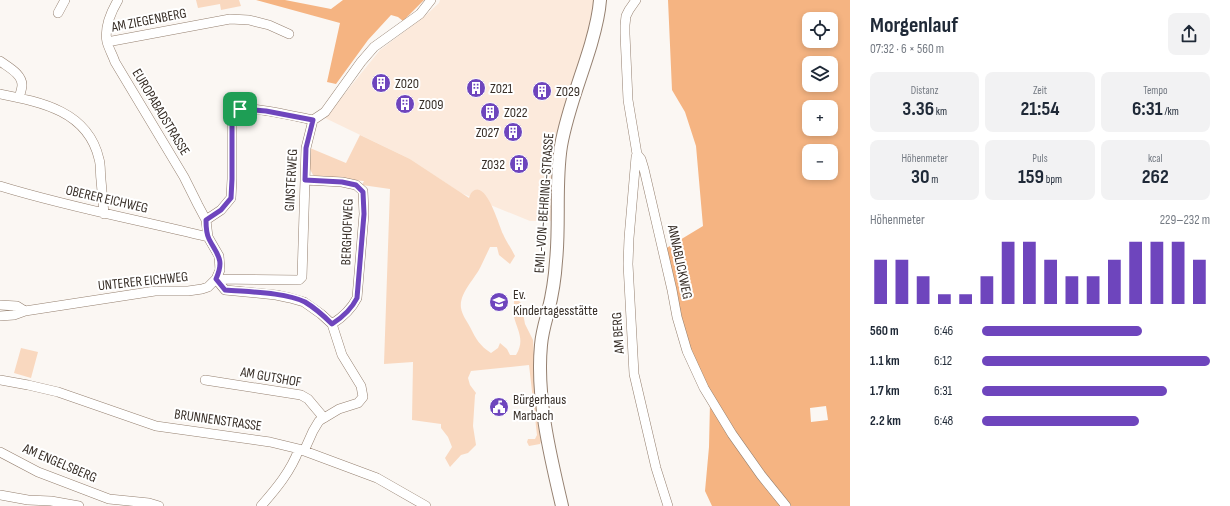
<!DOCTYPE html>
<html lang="de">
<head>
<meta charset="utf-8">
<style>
  :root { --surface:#fff; --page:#f2f2f3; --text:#1f2937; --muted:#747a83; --accent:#6e45bd }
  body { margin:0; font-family:"Sofia Sans Condensed",sans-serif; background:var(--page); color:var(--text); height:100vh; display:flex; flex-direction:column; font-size:15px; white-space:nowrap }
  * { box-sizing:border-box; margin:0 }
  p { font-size:13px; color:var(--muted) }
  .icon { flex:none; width:22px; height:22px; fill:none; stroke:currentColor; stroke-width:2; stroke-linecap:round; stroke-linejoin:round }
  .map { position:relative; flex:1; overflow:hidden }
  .sheet { display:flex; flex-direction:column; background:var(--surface); width:380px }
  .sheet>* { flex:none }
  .tools { position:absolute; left:802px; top:12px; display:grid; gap:8px }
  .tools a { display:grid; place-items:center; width:36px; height:36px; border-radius:8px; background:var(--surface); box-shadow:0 2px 6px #0003; font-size:20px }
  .pin { position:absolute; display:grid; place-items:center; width:34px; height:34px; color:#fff; margin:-17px; border-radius:8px; box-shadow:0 2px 6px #0006 }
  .round { display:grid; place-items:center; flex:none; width:42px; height:42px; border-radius:8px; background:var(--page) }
  .overview { display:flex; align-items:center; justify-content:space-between; height:68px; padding:0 20px }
  h1 { font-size:22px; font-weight:700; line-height:30px }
  .figures { display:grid; grid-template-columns:repeat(3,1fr); gap:6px; height:68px; padding:4px 20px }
  .figures div { display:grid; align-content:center; border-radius:8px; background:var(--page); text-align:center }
  .figures b { font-size:20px; font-weight:700 }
  .figures small { font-size:11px; font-weight:400 }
  .figures p { font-size:11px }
  .chart { height:112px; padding:8px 20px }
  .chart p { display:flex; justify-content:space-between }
  .chart svg { width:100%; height:72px; margin-top:4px; stroke:var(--accent); stroke-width:6 }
  ul { padding:0 20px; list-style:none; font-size:13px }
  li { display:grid; grid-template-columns:64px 48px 1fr; align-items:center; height:30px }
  li i { height:10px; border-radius:5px; background:var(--accent) }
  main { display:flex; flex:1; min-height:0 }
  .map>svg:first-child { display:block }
  .built { fill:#fceadc }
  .green { fill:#f9d8bf }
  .forest { fill:#f5b482; fill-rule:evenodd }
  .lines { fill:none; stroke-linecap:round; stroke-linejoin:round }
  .minor-casing { stroke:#958070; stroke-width:10 }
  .major-casing { stroke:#958070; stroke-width:14 }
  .minor { stroke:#fff; stroke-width:9 }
  .major { stroke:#fff; stroke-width:12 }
  .route-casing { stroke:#fff; stroke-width:8 }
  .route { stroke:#6e45bd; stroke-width:5 }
  .labels { text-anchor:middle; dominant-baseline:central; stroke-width:4; stroke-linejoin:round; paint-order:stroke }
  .street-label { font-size:14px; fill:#372e27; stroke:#fff }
  .poi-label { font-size:14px; fill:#372e27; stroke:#fff; text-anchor:start }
</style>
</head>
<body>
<main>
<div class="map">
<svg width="850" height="506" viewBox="0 0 850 506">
  <rect width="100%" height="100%" fill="#fbf7f3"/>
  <path class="built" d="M440,0H593L594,9L583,51L557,132L555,143L551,221H530L461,193L410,159L325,118L380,50L425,16L439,3Z"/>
  <path class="green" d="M196,0H239L241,6L221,10L220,4L198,8Z
    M360,135L410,159L469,198C470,196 470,194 472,192C486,178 499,226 503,234C506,241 511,248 515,256L510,264L499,255L497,247H490C487,253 484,260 481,266C475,279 459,293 461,308C462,315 467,321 470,327C476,339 480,346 491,353L498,348L500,343L507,349L510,355H516C525,340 518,332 514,317C513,312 514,306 514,301L516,298L521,303L525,324L533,340L539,427L541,441L540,444L529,446L527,442L528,439H535L537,435L529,365L471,371L468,378L470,385L476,393L475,395L473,426L476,445L468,453L461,455L450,467L445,458L452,447L448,437L441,428V424L412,420L413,362L384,364L390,189L362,185L364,181L325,178L313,175L310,169V148L346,163Z
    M21,348L38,352L31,378L14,373Z"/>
  <path class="forest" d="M256,0H285L331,9L343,0H424L403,21L398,17L391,15L368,40L336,84L327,82L340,23Z
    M668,0H850V506H712L705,491L709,447L710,403L690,349L680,317L665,249L703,226L696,146L685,112L672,90ZM809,19H831V41H809ZM809,63H831V85H809ZM809,107H831V129H809ZM809,151H831V173H809ZM826,406L828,420L811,422L810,408Z"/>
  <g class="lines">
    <g class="minor-casing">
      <path id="minor" d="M636,0L629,10L626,16L625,25V34L628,100L637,154L641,159L644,169L672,290L677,317L687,351L704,388L732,434L761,475L786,506
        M58,13L65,0
        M107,42L230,19L249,20L269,25L289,34
        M0,61C8,67 22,74 22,85C22,89 20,94 19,98
        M0,94C41,102 88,111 99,159C101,165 100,173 101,180C102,191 103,203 104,214
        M637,154L636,157L629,238L628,264L634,374L656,468L668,506
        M305,180L342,182L356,185L363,191L364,214L357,298C351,310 343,317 332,324
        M0,186C68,207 139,220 208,237
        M206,220L221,210L231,198L232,179V119C234,114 235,111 240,109C252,106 298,117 313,120
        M216,279L299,280L302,277L306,148L313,120L325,112L361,62L374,47L420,14L431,0
        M216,279L225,290L276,295L290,298L304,302L321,314L332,324L342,355L361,386L363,397L358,403L339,409L319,421L313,431L304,451
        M0,305L17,306L25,311
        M0,316L14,315L25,311L155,291H188L202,289L208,287L216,279L220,270L219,256L208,237L206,220L198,205L184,177L115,62C113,56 109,49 107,42C104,28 111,12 118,0
        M0,380L28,385L58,392L156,426L270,442L299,449L377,478L426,506
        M205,380L301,395L308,399L324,418
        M0,452L38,472L109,499L149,503L159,506
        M0,495L28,500L51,501L79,506
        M261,506C276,489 291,471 299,449"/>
    </g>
    <g class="major-casing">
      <path id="major" d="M562,506C550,455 536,397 541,345C542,333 545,323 548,312C552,296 555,278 556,261C560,224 555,183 561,146C567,111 581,78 591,44C595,30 599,15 600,0"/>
    </g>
    <use href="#minor" class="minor"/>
    <use href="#major" class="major"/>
  </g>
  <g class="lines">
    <g class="route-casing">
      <path id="route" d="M240,109L266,111L313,120L306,148L305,180L342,182L356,185L363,192L364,214L357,298C351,310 343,317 332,324C324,316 315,308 305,302C285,292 247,292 225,290L216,279C225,259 217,255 209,239C206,233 206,226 206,220L221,210L231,198L232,179V118L234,114Z"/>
    </g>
    <use href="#route" class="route"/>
  </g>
  <defs>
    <g id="building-disc" transform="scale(1)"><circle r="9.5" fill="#6e45bd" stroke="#fff"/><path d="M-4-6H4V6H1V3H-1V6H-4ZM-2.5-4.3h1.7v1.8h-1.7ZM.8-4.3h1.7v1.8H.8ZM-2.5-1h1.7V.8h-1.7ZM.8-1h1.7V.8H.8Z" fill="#fff"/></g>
    <g id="school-disc" transform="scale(1)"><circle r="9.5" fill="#6e45bd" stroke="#fff"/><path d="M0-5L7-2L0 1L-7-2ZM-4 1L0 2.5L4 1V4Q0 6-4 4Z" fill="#fff"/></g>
    <g id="civic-disc" transform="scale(1)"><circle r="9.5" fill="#6e45bd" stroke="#fff"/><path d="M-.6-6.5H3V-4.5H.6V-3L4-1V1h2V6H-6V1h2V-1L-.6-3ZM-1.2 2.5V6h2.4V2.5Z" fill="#fff"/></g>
  </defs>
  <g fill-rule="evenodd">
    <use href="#building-disc" x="381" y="83"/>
    <use href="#building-disc" x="476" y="88"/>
    <use href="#building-disc" x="542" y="91"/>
    <use href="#building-disc" x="405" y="104"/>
    <use href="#building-disc" x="490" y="112"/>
    <use href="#building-disc" x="513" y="132"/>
    <use href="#building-disc" x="519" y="164"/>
    <use href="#school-disc" x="499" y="302"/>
    <use href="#civic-disc" x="499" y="407"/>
  </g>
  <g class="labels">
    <g class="street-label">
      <text transform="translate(149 20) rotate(-11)">AM ZIEGENBERG</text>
      <text transform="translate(161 112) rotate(59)">EUROPABADSTRASSE</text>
      <text transform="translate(291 180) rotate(-87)">GINSTERWEG</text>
      <text transform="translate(107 199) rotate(13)">OBERER EICHWEG</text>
      <text transform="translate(544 203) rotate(-86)">EMIL-VON-BEHRING-STRASSE</text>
      <text transform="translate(347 232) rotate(-88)">BERGHOFWEG</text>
      <text transform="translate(680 262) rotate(78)">ANNABLICKWEG</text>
      <text transform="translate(143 281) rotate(-6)">UNTERER EICHWEG</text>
      <text transform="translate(618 333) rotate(-94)">AM BERG</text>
      <text transform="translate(271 377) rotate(10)">AM GUTSHOF</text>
      <text transform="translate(218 420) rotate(8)">BRUNNENSTRASSE</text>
      <text transform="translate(60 463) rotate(23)">AM ENGELSBERG</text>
    </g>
    <g class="poi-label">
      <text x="395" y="83">Z020</text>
      <text x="490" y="88">Z021</text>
      <text x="556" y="91">Z029</text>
      <text x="419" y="104">Z009</text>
      <text x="504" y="112">Z022</text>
      <text x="499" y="132" text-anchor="end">Z027</text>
      <text x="505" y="164" text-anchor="end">Z032</text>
      <text x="513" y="294">Ev.<tspan x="513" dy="16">Kindertagesstätte</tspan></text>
      <text x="513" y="399">Bürgerhaus<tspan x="513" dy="16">Marbach</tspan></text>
    </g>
  </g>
</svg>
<div class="tools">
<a><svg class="icon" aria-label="locate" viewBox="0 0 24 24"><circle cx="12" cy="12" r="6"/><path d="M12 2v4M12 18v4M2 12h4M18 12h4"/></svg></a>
<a><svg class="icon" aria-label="layers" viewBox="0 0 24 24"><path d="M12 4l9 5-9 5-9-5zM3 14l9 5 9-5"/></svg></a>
<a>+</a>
<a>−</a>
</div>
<div class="pin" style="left:240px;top:109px;background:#1e9e55"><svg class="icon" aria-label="arrive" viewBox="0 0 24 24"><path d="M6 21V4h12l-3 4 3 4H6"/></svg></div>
</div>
<section class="sheet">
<div class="overview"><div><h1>Morgenlauf</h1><p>07:32 · 6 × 560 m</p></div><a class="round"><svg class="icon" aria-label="share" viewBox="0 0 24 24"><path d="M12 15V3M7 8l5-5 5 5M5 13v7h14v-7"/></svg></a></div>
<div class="figures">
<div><p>Distanz</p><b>3.36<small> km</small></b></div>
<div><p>Zeit</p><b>21:54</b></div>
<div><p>Tempo</p><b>6:31<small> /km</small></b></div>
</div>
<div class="figures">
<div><p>Höhenmeter</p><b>30<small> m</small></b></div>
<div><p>Puls</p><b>159<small> bpm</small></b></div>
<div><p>kcal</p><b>262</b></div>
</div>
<div class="chart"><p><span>Höhenmeter</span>229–232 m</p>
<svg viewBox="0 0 160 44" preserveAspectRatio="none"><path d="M5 44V17M15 44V17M25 44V27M35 44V38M45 44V38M55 44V27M65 44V6M75 44V6M85 44V17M95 44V27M105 44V27M115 44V17M125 44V6M135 44V6M145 44V6M155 44V17"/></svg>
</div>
<ul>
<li><b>560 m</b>6:46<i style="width:70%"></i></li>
<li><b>1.1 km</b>6:12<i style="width:100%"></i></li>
<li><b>1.7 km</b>6:31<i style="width:81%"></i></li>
<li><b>2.2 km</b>6:48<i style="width:69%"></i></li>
</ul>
</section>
</main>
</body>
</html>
